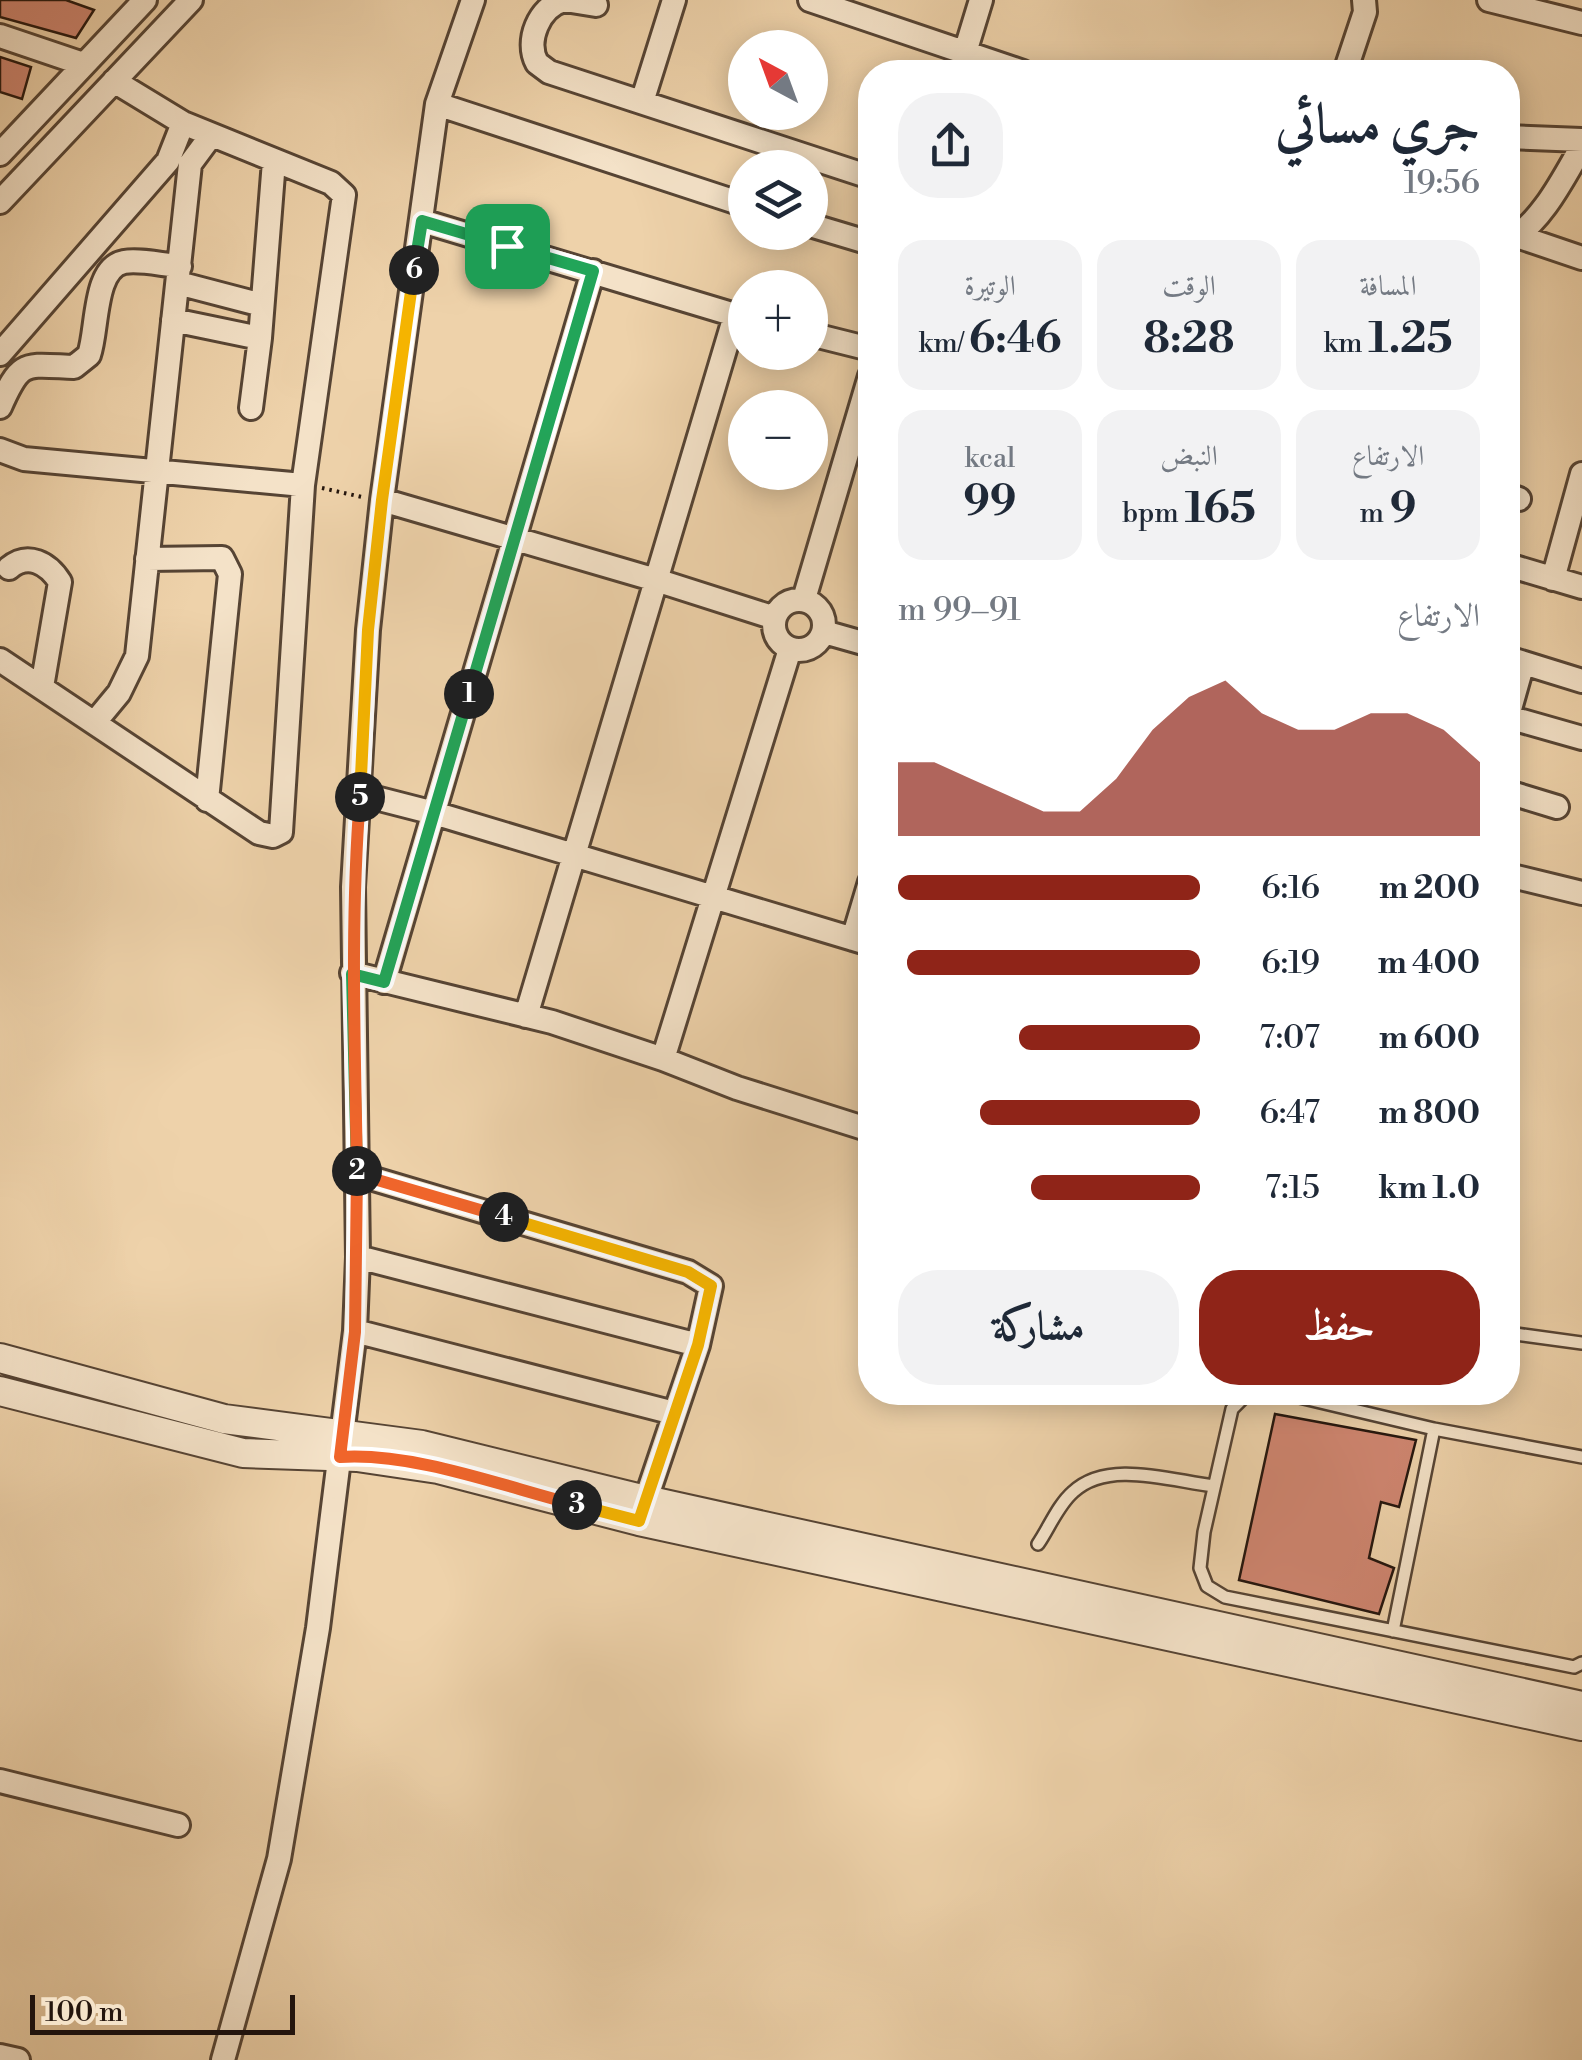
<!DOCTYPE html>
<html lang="ar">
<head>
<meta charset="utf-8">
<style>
  :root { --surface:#fff; --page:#f2f2f3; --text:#1f2937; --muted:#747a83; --accent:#8f2418 }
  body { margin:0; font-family:"Libre Bodoni",Amiri,serif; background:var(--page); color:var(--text); direction:rtl; height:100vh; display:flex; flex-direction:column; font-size:38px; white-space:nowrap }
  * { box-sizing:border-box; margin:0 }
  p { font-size:32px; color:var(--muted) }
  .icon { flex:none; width:55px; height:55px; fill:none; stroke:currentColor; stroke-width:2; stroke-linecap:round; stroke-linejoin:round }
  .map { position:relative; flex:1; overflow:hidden; direction:ltr }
  .drawer { position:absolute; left:858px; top:60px; width:662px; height:1345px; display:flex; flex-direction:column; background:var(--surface); border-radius:40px; box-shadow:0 5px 25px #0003; direction:rtl }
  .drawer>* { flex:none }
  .needle { width:65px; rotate:319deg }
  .fabs { position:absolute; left:728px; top:30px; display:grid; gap:20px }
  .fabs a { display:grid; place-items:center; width:100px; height:100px; border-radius:50%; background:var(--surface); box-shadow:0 5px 25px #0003; font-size:50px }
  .scale { position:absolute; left:30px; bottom:25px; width:265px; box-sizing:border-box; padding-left:10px; border:5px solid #24150d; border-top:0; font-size:28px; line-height:35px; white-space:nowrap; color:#24150d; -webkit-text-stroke:8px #f4e2c8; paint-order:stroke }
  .pin { position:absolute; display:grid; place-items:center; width:85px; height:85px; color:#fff; margin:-42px; border-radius:20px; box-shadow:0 5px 15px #0006 }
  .km { position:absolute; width:50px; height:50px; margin:-25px; border-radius:50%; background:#222; color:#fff; font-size:28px; line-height:50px; text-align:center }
  .round { display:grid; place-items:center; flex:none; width:105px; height:105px; border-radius:40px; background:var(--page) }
  .head { display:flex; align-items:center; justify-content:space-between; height:170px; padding:0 40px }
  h1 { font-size:55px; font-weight:700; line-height:75px }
  .figures { display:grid; grid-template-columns:repeat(3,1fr); gap:15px; height:170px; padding:10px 40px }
  .figures div { display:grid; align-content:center; border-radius:25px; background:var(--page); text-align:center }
  .figures b { font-size:42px; font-weight:700 }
  .figures small { font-size:28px; font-weight:400 }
  .figures p { font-size:28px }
  .chart { height:280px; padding:20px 40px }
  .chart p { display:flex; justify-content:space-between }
  .chart svg { width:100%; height:180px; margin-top:10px; fill:var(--accent); opacity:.7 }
  .action { display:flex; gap:20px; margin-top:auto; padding:20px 40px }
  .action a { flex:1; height:115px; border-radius:40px; background:var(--accent); color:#fff; font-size:40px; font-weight:700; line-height:115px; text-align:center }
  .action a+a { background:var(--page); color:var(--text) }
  ul { padding:0 40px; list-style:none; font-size:32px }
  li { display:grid; grid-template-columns:160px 120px 1fr; align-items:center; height:75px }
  li i { height:25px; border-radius:12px; background:var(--accent) }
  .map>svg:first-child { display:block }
  .building { fill:#cf8570; stroke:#24150d; stroke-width:2.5 }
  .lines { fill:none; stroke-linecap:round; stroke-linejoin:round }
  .service-casing { stroke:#564434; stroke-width:16 }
  .minor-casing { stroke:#564434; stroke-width:28 }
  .tertiary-casing { stroke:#564434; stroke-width:32 }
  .path { stroke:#24150d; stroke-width:4; stroke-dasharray:2.5 5; stroke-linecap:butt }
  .service { stroke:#f4e2c8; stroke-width:11 }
  .minor { stroke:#f4e2c8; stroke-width:22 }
  .tertiary { stroke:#f4e2c8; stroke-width:28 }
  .split-1-casing { stroke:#fff; stroke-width:20 }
  .split-2-casing { stroke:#fff; stroke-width:20 }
  .split-3-casing { stroke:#fff; stroke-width:20 }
  .split-4-casing { stroke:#fff; stroke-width:20 }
  .split-5-casing { stroke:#fff; stroke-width:20 }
  .split-6-casing { stroke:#fff; stroke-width:20 }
  .split-7-casing { stroke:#fff; stroke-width:20 }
  .split-1 { stroke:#22a559; stroke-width:12 }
  .split-2 { stroke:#22a559; stroke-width:12 }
  .split-3 { stroke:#f0652b; stroke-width:12 }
  .split-4 { stroke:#f5b400; stroke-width:12 }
  .split-5 { stroke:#f0652b; stroke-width:12 }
  .split-6 { stroke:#f5b400; stroke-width:12 }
  .split-7 { stroke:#22a559; stroke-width:12 }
</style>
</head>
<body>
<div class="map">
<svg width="1582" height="2060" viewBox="0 0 1582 2060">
  <rect width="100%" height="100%" fill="#eed2aa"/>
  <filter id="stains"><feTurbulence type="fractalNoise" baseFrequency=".002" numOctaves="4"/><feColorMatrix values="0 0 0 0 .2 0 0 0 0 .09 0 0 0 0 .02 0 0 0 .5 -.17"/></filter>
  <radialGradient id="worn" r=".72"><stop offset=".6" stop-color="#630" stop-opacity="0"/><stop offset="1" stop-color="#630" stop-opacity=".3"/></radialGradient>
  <path class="building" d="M0,0H66L94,10L76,38L0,17Z
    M0,57L31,67L22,99L0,92Z
    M1275,1414L1416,1440L1399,1507L1381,1502L1369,1558L1394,1568L1379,1614L1239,1580Z"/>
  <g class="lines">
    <g class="service-casing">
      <path id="service" d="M1508,1333L1582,1343
        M1249,1392L1232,1409L1204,1532L1200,1568L1207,1586L1225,1597L1574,1667L1582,1663
        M1278,1392L1434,1429L1582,1457
        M1038,1544C1049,1528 1058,1505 1073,1492C1108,1459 1171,1481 1214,1486
        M1393,1631L1434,1429"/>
    </g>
    <g class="minor-casing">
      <path id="minor" d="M564,0C539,7 525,41 537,63L549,72L870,177
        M565,0L596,5
        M810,0L1023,72
        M1489,0L1582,23
        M0,36L83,64
        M959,72L981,0
        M1345,72L1365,12L1364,0
        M114,81L183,123
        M642,102L674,0
        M437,104L745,205
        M1508,137L1582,140
        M0,154L145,0
        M0,202L191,0
        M422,221L745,318
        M810,225L870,243
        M1517,236L1582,258
        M1508,241C1541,224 1564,177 1582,146
        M178,283L262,305
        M173,320L260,338
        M810,334L870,349
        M0,354L168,161L183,123L331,183L344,195L303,485L281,832L273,836L259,833L0,660
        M0,407C21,359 24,365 74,367L89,355C98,330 93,268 124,262C140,259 163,265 180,266
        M251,408L260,338L274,161
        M0,450L24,459L303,485
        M1508,495L1519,499
        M382,500L656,580L775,618
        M147,559L222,558L230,574L207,800
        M1508,565L1582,587
        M9,568C28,552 48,563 60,582L42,687
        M1553,579L1582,474
        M804,599L870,376
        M774 625a25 25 0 1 1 50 0a25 25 0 1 1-50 0Z
        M824,632L870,645
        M1508,658L1582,681
        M1508,716L1523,663
        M1508,717L1582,738
        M95,722L119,693L137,656L190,164L210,137
        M1508,792L1557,807
        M360,794L434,813L870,944
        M1508,875L1582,893
        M853,939L870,882
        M352,973L552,1022L663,1059L737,1088L870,1130
        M384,982L593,271
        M526,1016L735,316
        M663,1059L790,649
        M357,1174L688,1272L711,1286L698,1345L641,1514
        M358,1257L698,1345
        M355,1331L674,1413
        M0,1781L178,1825
        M0,2056L18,2060
        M223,2060L279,1859L318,1628L355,1331L358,1257L353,887L368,630L382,500L437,104L473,0"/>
    </g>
    <g class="tertiary-casing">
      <path id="tertiary" d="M0,1358L224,1419L422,1445L646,1500L1582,1706
        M0,1391L243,1453L357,1457L438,1469L639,1521L1582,1726"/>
    </g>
    <path class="path" d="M322,488L362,497"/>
    <use href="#service" class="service"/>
    <use href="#minor" class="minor"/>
    <use href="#tertiary" class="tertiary"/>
  </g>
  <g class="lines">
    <g class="split-1-casing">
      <path id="split-1" d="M469,694L593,271L507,246"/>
    </g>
    <g class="split-2-casing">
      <path id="split-2" d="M357,1171L352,974L384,982L469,694"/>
    </g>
    <g class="split-3-casing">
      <path id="split-3" d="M357,1171L355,1332L340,1457C414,1452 505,1487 577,1505"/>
    </g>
    <g class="split-4-casing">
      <path id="split-4" d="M504,1217L688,1272L711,1286L698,1345L639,1521L577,1505"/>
    </g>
    <g class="split-5-casing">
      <path id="split-5" d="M360,797C350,923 355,1047 357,1174L504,1217"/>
    </g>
    <g class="split-6-casing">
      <path id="split-6" d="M360,797L368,630L382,500L414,270"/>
    </g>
    <g class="split-7-casing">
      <path id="split-7" d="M414,270L422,221L507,246"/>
    </g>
    <use href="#split-1" class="split-1"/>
    <use href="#split-2" class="split-2"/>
    <use href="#split-3" class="split-3"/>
    <use href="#split-4" class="split-4"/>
    <use href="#split-5" class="split-5"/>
    <use href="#split-6" class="split-6"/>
    <use href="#split-7" class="split-7"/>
  </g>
  <rect width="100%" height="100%" filter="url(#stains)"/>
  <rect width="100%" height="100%" fill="url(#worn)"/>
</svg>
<div class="fabs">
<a><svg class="needle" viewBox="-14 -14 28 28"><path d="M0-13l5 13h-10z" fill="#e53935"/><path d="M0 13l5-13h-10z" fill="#747a83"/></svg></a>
<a><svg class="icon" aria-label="layers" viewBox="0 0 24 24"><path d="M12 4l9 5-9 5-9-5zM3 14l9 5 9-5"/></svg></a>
<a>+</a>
<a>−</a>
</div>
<div class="scale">100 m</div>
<div class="pin" style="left:507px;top:246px;background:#1e9e55"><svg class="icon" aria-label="arrive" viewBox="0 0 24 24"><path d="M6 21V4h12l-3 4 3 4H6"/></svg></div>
<b class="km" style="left:469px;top:694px">1</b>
<b class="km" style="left:357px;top:1171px">2</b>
<b class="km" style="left:577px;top:1505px">3</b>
<b class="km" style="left:504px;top:1217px">4</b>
<b class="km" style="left:360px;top:797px">5</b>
<b class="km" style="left:414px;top:270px">6</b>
<section class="drawer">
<div class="head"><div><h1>جري مسائي</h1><p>19:56</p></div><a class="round"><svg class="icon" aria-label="share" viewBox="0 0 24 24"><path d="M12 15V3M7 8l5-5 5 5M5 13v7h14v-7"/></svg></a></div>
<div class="figures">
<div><p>المسافة</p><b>1.25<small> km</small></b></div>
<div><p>الوقت</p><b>8:28</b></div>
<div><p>الوتيرة</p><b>6:46<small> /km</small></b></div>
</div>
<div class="figures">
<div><p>الارتفاع</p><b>9<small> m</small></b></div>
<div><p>النبض</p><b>165<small> bpm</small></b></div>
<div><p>kcal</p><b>99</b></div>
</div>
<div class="chart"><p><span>الارتفاع</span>91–99 m</p>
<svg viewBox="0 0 160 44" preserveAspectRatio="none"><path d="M0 44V26L10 26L20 30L30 34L40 38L50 38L60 30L70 18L80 10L90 6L100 14L110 18L120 18L130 14L140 14L150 18L160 26V44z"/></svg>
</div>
<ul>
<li><b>200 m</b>6:16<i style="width:100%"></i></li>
<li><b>400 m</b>6:19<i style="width:97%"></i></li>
<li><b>600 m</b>7:07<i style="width:60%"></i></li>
<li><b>800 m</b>6:47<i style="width:73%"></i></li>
<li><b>1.0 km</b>7:15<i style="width:56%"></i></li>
</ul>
<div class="action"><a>حفظ</a><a>مشاركة</a></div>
</section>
</div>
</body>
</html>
